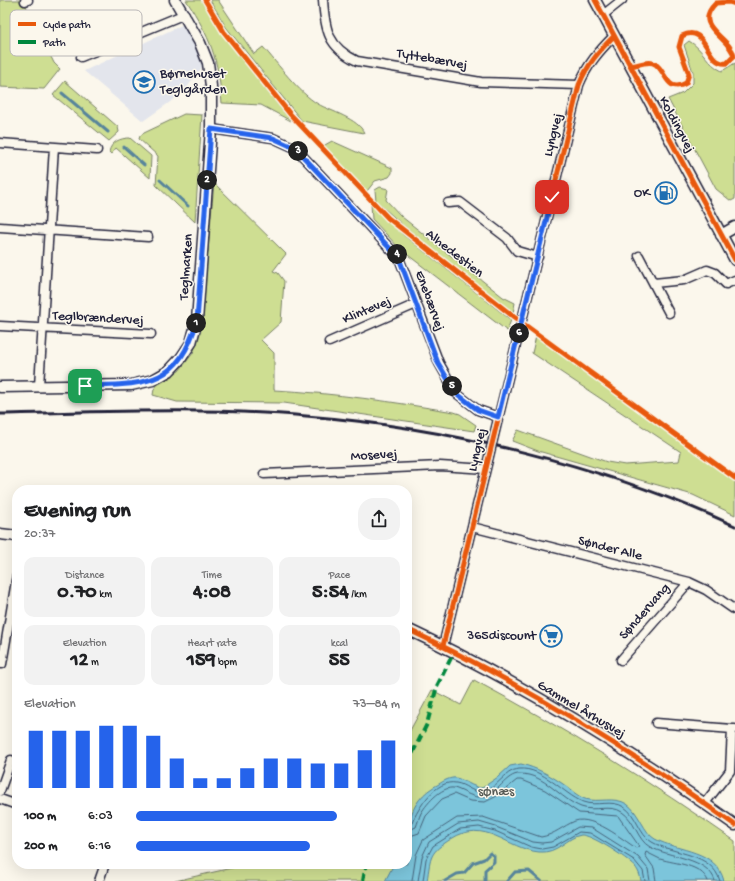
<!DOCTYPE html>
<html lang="en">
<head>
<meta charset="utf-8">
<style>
  :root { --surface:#fff; --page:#f2f2f2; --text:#202124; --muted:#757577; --accent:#2563eb }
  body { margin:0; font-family:"Gochi Hand",sans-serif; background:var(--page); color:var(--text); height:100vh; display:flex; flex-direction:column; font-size:15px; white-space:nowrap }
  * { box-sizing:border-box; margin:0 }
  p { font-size:13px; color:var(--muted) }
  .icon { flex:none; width:22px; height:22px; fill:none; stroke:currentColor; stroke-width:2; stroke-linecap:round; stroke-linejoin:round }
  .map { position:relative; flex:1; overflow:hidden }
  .drawer { position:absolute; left:12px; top:485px; width:400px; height:384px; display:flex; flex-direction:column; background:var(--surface); border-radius:16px; box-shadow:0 4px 16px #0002 }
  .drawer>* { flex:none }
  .pin { position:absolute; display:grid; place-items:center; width:34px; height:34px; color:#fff; margin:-17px; border-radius:8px; box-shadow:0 2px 6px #0006 }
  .km { position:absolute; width:20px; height:20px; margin:-10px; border-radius:50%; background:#222; color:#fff; font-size:11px; line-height:20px; text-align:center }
  .round { display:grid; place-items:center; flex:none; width:42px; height:42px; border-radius:16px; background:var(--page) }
  .summary { display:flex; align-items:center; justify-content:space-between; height:68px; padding:0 12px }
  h1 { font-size:22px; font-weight:800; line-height:30px }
  .metrics { display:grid; grid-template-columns:repeat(3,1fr); gap:6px; height:68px; padding:4px 12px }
  .metrics div { display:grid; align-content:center; border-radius:10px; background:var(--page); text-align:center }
  .metrics b { font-size:20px; font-weight:800 }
  .metrics small { font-size:11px; font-weight:400 }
  .metrics p { font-size:11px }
  .chart { height:112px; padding:8px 12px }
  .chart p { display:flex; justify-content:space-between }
  .chart svg { width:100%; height:72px; margin-top:4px; stroke:var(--accent); stroke-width:6 }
  ul { padding:0 12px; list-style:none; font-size:13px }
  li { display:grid; grid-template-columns:64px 48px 1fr; align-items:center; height:30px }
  li i { height:10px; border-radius:5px; background:var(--accent) }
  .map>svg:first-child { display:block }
  .built { fill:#e3e5ec }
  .green { fill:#cede92; stroke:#788066 }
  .water { fill:#7bc5db; stroke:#57849b }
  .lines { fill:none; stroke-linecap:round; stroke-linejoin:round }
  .shore { stroke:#46637b; stroke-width:1 }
  .stream { stroke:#57849b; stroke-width:3 }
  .minor-casing { stroke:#22223b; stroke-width:11 }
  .tertiary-casing { stroke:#22223b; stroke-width:13 }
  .minor { stroke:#fbf7ec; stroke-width:8 }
  .tertiary { stroke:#fbf7ec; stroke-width:10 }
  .rail { stroke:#22223b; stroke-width:3 }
  .quiet { stroke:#00873e; stroke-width:4; stroke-dasharray:8 4; stroke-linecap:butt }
  .cycleway-casing { stroke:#fbf7ec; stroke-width:8 }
  .cycleway { stroke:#e8590c; stroke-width:5 }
  .route-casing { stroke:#fff; stroke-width:8 }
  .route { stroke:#2563eb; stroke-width:5 }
  .labels { text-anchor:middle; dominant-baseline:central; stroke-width:3; stroke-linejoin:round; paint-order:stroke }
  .street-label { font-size:14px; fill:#22223b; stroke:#fbf7ec }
  .poi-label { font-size:14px; fill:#22223b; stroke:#fbf7ec; text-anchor:end }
  .park-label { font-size:14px; fill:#565a55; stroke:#fbf7ec }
  .key { fill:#fbf7ec; stroke:#bab7b7; stroke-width:1 }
  .key-label { font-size:11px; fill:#22223b }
</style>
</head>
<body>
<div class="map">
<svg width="735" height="881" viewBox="0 0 735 881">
  <rect width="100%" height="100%" fill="#fbf7ec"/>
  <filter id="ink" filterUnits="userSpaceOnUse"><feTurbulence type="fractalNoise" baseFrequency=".025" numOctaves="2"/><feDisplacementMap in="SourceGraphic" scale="8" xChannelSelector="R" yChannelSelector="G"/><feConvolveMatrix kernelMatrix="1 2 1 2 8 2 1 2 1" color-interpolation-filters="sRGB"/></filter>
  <g filter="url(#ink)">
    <path class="built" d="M184,24L196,47L202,67L183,93L143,121L84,71Z"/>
    <path class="green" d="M0,0H23L54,63L60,69L44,89L0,87Z
      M186,0H201L223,35L291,121L261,105L222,103C218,58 211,38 186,0Z
      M210,0H218L254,54L263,47C278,64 299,93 318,104C330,111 359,119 364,133L302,121L226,27Z
      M689,41C703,49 707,64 722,71L735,63V199L731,201L716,189L668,99L683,93L693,83V72L684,45Z
      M65,81L118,127L119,132L109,141L53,95Z
      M184,114L202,115L195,222L156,185L158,156L139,139L140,136L144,133Z
      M130,138L151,156L150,178L116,148L111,154L109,152C111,142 120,138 130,138Z
      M332,141L392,168V173L389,177L375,181L367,191L323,146Z
      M214,183L286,254L273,271L278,273L284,281L281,322L261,340L274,353V390C334,393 394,402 454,412L460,414L476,425L474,431L284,403L177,402L153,395L154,389L161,380L179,371L193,353L201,328Z
      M380,187L388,189L386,200L402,217L503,297L515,303L513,313L404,226L376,201L375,190Z
      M371,204L402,234L511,320L507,331L400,249L372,219Z
      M536,336L735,481V515L693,495L538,451L512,441L518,430L607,462L625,465L679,461L681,452L532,353Z
      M474,680C566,729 650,782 735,841V881H175L249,864H407V736L432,690L461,705Z"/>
    <path class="water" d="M521,764C537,768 550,775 563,784C569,788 577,796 585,799C599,803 614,796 627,804C639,812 644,833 655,839C679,852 716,849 724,881H641C640,874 637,867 631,863C624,856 590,834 581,835C567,837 558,854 539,852C507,849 485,817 451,839C429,853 431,856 427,881H385L394,864H407C407,832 405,801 439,784C443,781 451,777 456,778C465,780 472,787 482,788L498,777L510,766Z"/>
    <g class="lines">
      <path class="shore" d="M407,826L412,823C418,808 436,779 456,783C465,784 471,792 481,792C496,791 504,770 519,769C543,767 563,794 583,802C596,807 612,799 624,807C637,815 639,835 652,842C674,855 712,852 720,881
        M407,831L416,827C418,822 419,817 421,813C427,803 444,783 457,789C465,792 473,798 482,797C497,796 506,773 520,774C545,774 560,799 581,807C594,812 611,804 622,812C635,820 637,840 650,847C668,857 709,858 715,881
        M407,837L419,833L426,816L442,799L454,794L470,801L485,802L497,796L517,780H521L545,790L579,813L618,816L639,846L636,848C622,839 593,815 575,821C563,826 554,835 541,837L483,817L457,818L423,840L416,855L412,881
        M418,881L422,857L429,842L458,824L479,822L496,827L533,842L542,843L551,842L578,827L592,828L638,857L648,869L650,881
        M423,881L426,859L433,846L460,829L479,827L495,831L531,847L542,849L553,847L579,832L590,833L634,860L643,871L645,881
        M656,881L654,868L645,855L646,852C651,854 655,857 660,859C676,864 701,864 708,881"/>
      <path class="stream" d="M62,93L108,132
        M124,147L144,165
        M160,180L188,206
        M445,881L457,874L464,873L473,863L484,859L490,853L494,856V862L485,870V881
        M507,881L515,872L529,871L541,881"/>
      <g class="minor-casing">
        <path id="minor" d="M323,0C325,30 328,47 357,61L481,82L579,85
          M25,1L28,0
          M603,15L622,0
          M81,57L185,14
          M211,129L273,138L295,148L399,258L439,363L456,393L478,410L498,417
          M0,143L97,150
          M448,203L460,202L507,238L517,251L538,257
          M0,227L148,237
          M639,256L669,313
          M654,283L684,280L707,270L715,273L726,284L735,280
          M0,326L151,334
          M329,342L416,304
          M39,386L54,147
          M264,474L440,466L486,469
          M472,527L689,582L706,590L735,610
          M443,646L579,85C587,65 599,51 614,36
          M621,660L689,582
          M2,664L17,575
          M656,723L732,729
          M0,791L11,760
          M0,799L17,805
          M705,803L730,771L732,729H735
          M99,881L105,864"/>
      </g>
      <g class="tertiary-casing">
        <path id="tertiary" d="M595,0L735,260
          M721,235L735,227
          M0,387L131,385L153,380L169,371L181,358L191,343L197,321L211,129V86L208,63L200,43L175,0
          M0,534L17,536
          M407,629C522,683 631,751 735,825"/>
      </g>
      <use href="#minor" class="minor"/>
      <use href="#tertiary" class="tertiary"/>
      <path class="rail" d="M0,414C102,412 204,407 306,416C447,427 606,466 735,526"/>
      <path class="quiet" d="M407,764L427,724L437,686L454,652
        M363,881L366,864"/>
      <g class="cycleway-casing">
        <path id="cycleway" d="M205,0L224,32L290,114L388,218L514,317L735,478
          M595,0L735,260
          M631,66C637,65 647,61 653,63C666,67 665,95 686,83L689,74L679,47L682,36C708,23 705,66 727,63L734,56C730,36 691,27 716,3L729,2L735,4
          M407,629C522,683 631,751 735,825
          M443,646L579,85C587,65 599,51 614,36"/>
      </g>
      <use href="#cycleway" class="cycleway"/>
    </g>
  </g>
  <g class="lines" filter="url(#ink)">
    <g class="route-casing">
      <path id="route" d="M85,386C145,384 178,387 197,321L211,129L273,138L295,148L399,258L438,363L456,393L478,410L498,417L552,197"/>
    </g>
    <use href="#route" class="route"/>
  </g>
  <defs>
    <g id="school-ring" transform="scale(1.15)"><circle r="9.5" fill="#fbf7ec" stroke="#1f6fb2" stroke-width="1.5"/><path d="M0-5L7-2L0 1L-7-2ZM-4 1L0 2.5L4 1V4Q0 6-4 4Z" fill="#1f6fb2"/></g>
    <g id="fuel-ring" transform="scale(1.15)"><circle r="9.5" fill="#fbf7ec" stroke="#1f6fb2" stroke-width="1.5"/><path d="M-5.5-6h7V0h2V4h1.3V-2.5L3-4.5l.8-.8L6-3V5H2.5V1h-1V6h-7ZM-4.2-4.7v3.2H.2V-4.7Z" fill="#1f6fb2"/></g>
    <g id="supermarket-ring" transform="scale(1.15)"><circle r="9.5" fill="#fbf7ec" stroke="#1f6fb2" stroke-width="1.5"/><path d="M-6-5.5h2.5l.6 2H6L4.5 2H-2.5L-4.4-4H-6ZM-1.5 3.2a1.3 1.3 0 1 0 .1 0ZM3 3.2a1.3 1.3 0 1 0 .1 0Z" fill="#1f6fb2"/></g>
  </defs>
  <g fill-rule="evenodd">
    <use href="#school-ring" x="144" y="82"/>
    <use href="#fuel-ring" x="666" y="193"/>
    <use href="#supermarket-ring" x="551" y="636"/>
  </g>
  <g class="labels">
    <g class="street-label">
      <text transform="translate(432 60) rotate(10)">Tyttebærvej</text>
      <text transform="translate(676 125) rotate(62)">Koldingvej</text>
      <text transform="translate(554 135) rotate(-76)">Lyngvej</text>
      <text transform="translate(454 254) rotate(38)">Alhedestien</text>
      <text transform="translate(187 267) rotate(-86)">Teglmarken</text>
      <text transform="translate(429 301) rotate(70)">Enebærvej</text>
      <text transform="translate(367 311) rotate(-23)">Klintevej</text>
      <text transform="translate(98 319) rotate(3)">Teglbrændervej</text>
      <text transform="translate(478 450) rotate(-77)">Lyngvej</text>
      <text transform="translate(374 456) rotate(-3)">Mosevej</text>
      <text transform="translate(610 549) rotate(14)">Sønder Alle</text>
      <text transform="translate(645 612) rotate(-49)">Søndervang</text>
      <text transform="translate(581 710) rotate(31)">Gammel Århusvej</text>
    </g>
    <g class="poi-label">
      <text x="160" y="74" text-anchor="start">Børnehuset<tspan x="160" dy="16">Teglgården</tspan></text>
      <text x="650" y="193">OK</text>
      <text x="536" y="636">365discount</text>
    </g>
    <g class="park-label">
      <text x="496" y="792">sØnæs</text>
    </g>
  </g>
  <rect x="10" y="10" width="132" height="46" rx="6" class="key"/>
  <rect x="18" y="22" width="18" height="4" fill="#e8590c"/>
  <rect x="18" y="40" width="18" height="4" fill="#00873e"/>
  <g class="key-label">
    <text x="43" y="28">Cycle path</text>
    <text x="43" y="46">Path</text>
  </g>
</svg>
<div class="pin" style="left:85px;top:386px;background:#1e9e55"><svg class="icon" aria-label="arrive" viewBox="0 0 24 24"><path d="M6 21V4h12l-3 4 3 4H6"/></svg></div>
<div class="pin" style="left:552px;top:197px;background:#d93025"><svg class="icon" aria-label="check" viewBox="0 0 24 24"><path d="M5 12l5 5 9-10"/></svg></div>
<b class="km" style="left:196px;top:323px">1</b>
<b class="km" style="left:207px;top:180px">2</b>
<b class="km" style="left:298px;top:151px">3</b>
<b class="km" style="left:397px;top:254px">4</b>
<b class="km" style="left:452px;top:386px">5</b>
<b class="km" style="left:519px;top:333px">6</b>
<section class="drawer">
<div class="summary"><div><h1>Evening run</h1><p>20:37</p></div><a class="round"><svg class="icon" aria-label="share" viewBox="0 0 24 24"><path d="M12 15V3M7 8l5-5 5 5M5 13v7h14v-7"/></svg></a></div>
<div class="metrics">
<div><p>Distance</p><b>0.70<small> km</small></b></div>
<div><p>Time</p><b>4:08</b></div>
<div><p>Pace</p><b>5:54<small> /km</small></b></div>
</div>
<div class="metrics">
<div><p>Elevation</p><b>12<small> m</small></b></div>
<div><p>Heart rate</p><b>159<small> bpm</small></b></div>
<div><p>kcal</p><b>55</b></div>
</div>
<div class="chart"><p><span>Elevation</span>73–84 m</p>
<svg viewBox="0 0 160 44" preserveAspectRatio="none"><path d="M5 44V9M15 44V9M25 44V9M35 44V6M45 44V6M55 44V12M65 44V26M75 44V38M85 44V38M95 44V32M105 44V26M115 44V26M125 44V29M135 44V29M145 44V21M155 44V15"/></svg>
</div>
<ul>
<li><b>100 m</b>6:03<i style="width:76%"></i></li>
<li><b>200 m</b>6:16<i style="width:66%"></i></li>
</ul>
</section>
</div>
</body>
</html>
